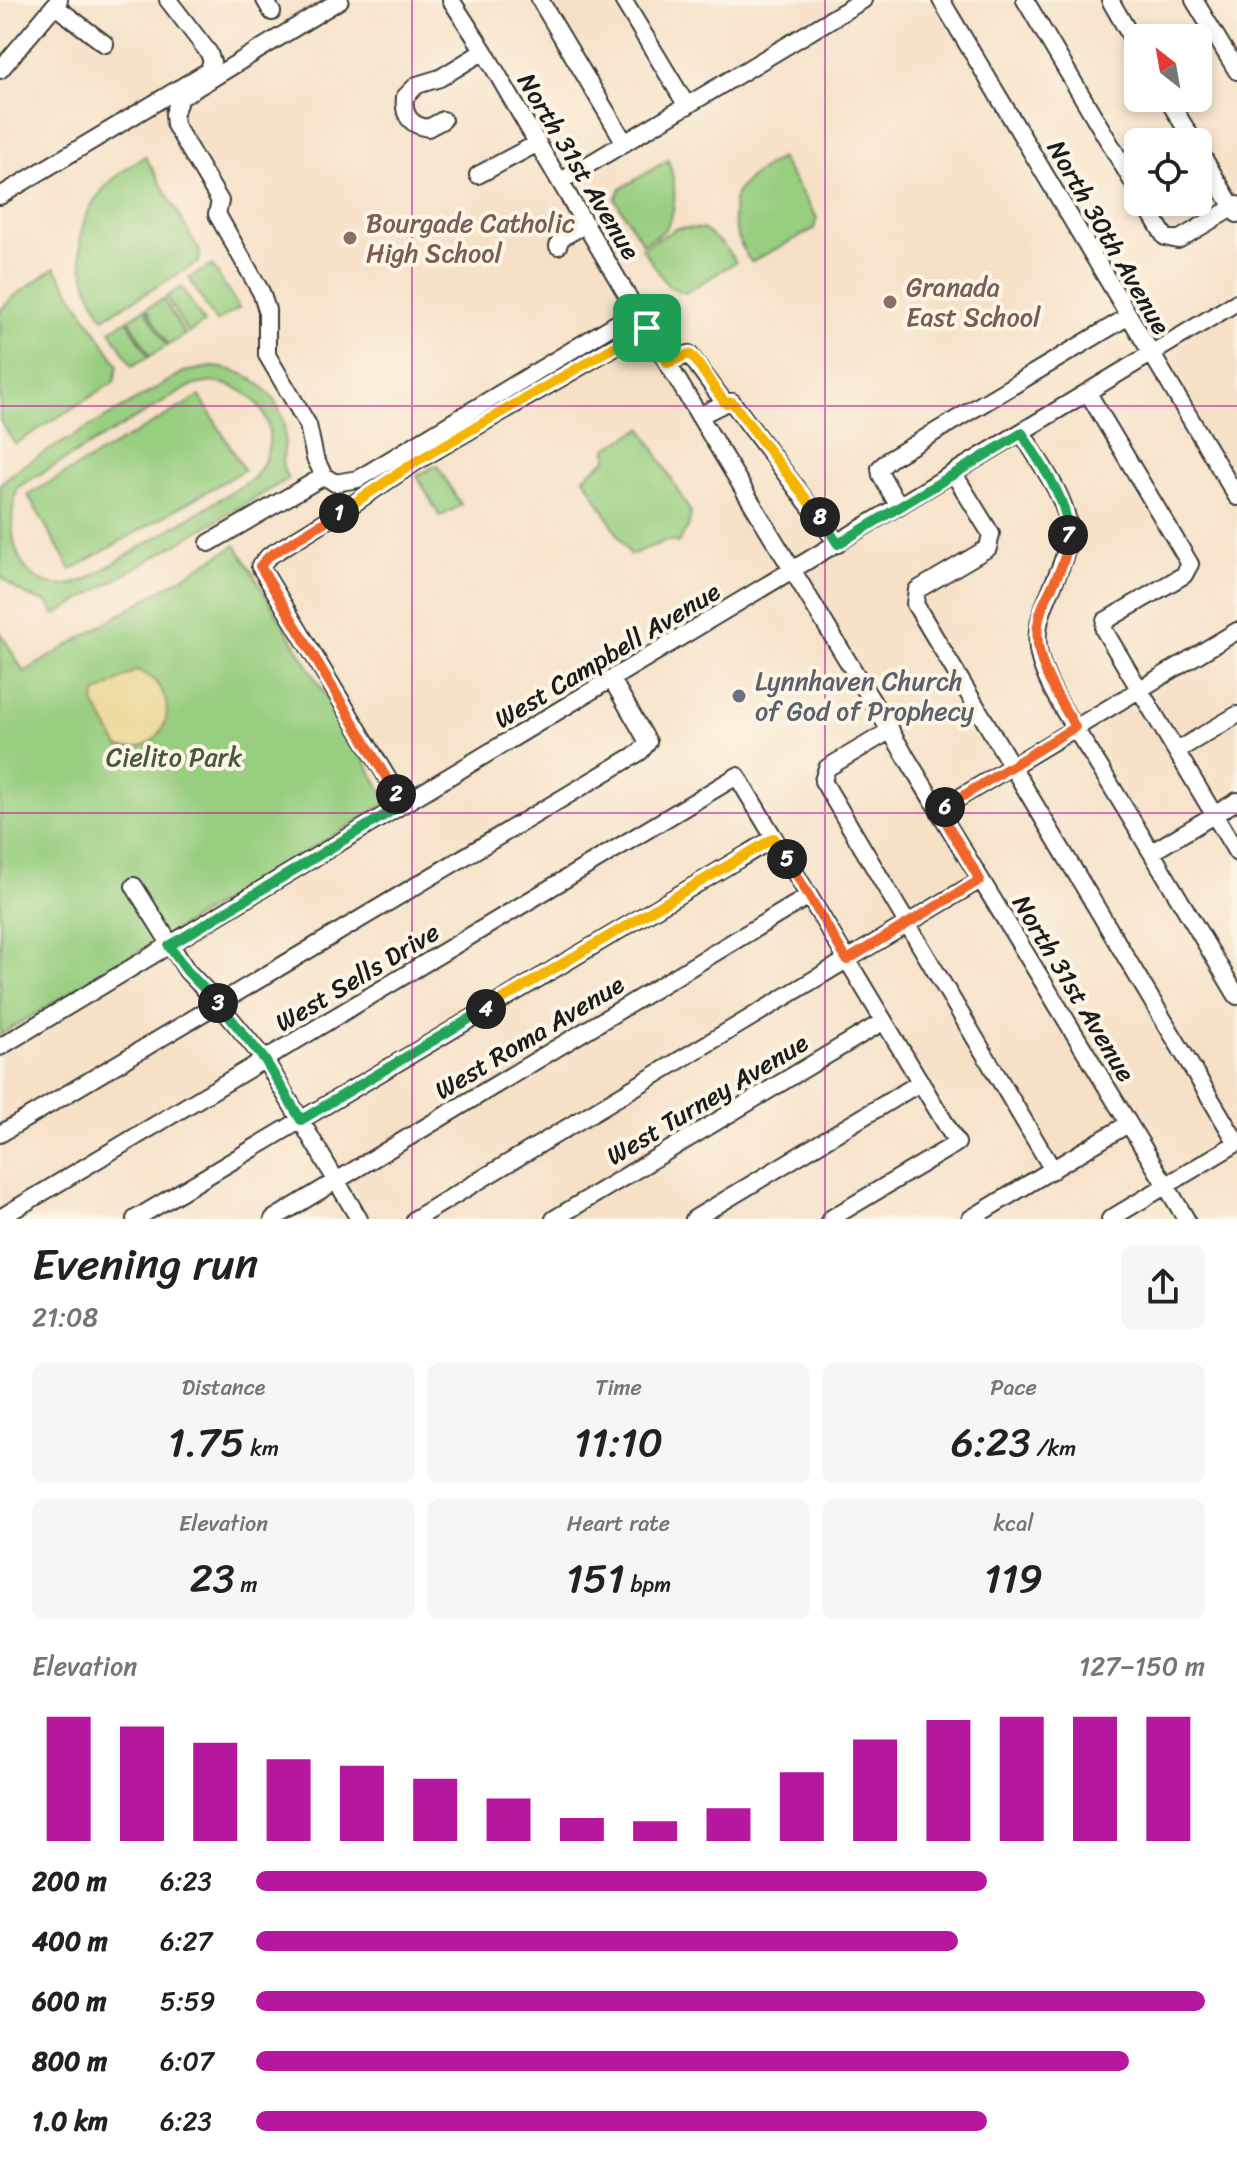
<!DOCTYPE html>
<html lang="en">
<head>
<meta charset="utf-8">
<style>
  :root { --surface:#fff; --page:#f6f6f6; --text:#222; --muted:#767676; --accent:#b5179e }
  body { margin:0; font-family:Sriracha,sans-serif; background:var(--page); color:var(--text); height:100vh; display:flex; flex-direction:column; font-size:30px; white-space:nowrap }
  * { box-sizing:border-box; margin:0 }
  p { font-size:26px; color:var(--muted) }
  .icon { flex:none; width:44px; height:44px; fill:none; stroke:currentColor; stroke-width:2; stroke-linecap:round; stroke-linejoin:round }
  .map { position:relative; height:1219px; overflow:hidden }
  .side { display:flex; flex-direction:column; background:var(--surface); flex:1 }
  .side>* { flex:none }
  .needle { width:52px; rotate:329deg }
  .buttons { position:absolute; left:1124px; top:24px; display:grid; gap:16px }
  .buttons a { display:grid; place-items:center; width:88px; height:88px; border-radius:12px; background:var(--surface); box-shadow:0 4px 12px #0003; font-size:40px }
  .pin { position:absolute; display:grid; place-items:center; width:68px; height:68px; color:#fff; margin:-34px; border-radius:16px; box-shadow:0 4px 12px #0006 }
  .km { position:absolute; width:40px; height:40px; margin:-20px; border-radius:50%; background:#222; color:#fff; font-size:22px; line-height:40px; text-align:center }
  .round { display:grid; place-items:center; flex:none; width:84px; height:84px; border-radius:12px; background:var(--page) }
  .headline { display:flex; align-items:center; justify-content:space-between; height:136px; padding:0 32px }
  h1 { font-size:44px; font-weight:600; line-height:60px }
  .metrics { display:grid; grid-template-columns:repeat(3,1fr); gap:12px; height:136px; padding:8px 32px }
  .metrics div { display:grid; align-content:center; border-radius:12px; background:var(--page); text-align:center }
  .metrics b { font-size:40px; font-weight:600 }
  .metrics small { font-size:22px; font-weight:400 }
  .metrics p { font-size:22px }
  .chart { height:224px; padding:16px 32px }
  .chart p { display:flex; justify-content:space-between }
  .chart svg { width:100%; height:144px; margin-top:8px; stroke:var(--accent); stroke-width:6 }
  ul { padding:0 32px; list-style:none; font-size:26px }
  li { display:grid; grid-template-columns:128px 96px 1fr; align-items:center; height:60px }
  li i { height:20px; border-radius:10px; background:var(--accent) }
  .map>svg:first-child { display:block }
  .green { fill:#98ce80; stroke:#5a754e; stroke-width:2; fill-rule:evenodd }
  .sand { fill:#eeda9e; stroke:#857b5d; stroke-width:2 }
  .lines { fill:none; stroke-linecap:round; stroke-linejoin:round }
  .minor-casing { stroke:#3d3a36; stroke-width:20 }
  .minor { stroke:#fff; stroke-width:16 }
  .split-1-casing { stroke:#fff; stroke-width:16 }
  .split-2-casing { stroke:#fff; stroke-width:16 }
  .split-3-casing { stroke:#fff; stroke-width:16 }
  .split-4-casing { stroke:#fff; stroke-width:16 }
  .split-5-casing { stroke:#fff; stroke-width:16 }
  .split-6-casing { stroke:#fff; stroke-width:16 }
  .split-7-casing { stroke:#fff; stroke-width:16 }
  .split-8-casing { stroke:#fff; stroke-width:16 }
  .split-9-casing { stroke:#fff; stroke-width:16 }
  .split-1 { stroke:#f5b400; stroke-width:10 }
  .split-2 { stroke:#f0652b; stroke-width:10 }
  .split-3 { stroke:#22a559; stroke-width:10 }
  .split-4 { stroke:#22a559; stroke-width:10 }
  .split-5 { stroke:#f5b400; stroke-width:10 }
  .split-6 { stroke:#f0652b; stroke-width:10 }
  .split-7 { stroke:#f0652b; stroke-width:10 }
  .split-8 { stroke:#22a559; stroke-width:10 }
  .split-9 { stroke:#f5b400; stroke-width:10 }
  .grid { fill:none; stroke:#b5179e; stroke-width:2; stroke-opacity:0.55 }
  .education-dot { fill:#8d6e63; stroke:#fcf5e5; stroke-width:3 }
  .worship-dot { fill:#6b7280; stroke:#fcf5e5; stroke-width:3 }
  .labels { text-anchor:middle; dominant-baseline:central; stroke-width:8; stroke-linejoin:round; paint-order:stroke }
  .street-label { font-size:26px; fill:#1c1c1c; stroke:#fcf5e5 }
  .education-label { font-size:26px; fill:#785e54; stroke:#fcf5e5; text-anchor:start }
  .worship-label { font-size:26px; fill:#5b616d; stroke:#fcf5e5; text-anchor:start }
  .park-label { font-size:26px; fill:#475a3f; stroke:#fcf5e5 }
</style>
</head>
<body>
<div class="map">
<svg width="1237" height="1219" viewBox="0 0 1237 1219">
  <rect width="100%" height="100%" fill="#fcf5e5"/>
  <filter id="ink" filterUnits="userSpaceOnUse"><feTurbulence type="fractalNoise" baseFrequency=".0125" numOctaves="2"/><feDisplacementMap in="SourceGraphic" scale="16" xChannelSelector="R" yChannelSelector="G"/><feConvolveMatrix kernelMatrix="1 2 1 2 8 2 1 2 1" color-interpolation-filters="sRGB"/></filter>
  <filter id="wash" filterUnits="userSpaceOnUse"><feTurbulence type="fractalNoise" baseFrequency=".006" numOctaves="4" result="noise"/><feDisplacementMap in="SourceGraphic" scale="32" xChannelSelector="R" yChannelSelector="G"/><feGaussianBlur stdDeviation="1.8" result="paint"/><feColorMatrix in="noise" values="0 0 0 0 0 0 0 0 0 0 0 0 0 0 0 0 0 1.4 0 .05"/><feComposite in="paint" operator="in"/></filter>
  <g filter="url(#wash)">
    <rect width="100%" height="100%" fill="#f6e1c7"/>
    <path class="green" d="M145,156L200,252L199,262L103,318C63,247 75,198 145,156Z
      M780,158L817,218L814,229L751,262C739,246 728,215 736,195C744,178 766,167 780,158Z
      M668,160C675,179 679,211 665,229C660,235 649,240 643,244L615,199L620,189Z
      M677,228L703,229L723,245L736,262L685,293L668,286L642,248Z
      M212,265L239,308L216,322L189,278Z
      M55,268L118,365L114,382L15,444L0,421V311L13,297Z
      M182,287L204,323L188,333L166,297Z
      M163,299L185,335L168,345L147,308Z
      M145,309L167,346L150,356L129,319Z
      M127,320L149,357L132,366L110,330Z
      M211,367C250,368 285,396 285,438C285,457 278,462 288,479L55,615L47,602C28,598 13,589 0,575V484L22,466L184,372ZM212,382C265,386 287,439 253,479L86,580C24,605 0,540 18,487L191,386Z
      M200,396L244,470L71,570L28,495Z
      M642,428L691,513L688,527L678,543L668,540L630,555L584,477L607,459V448Z
      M437,465L461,505L440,517L417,476Z
      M236,545L389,802L0,1035V632L24,672Z"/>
    <path class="sand" d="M137,670C186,689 171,757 119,747L94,703L96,694Z"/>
  </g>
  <g filter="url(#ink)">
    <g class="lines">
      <g class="minor-casing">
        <path id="minor" d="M265,0L272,12
          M340,0L180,98L174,114L175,125L220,201L217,214L261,292L267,310V355L308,425L315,458L324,476L335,483L358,479L637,311
          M451,0L484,51C711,445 953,829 1186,1219
          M540,0L625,143
          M623,0L687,106
          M941,0L1237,497
          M1025,0L1138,191
          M1110,0L1138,49
          M1194,0L1237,71
          M55,6L105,44
          M0,70L59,0
          M1167,98L1194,142
          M443,120L428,128C410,125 403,115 405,97L417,85L440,78L484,51
          M1198,149L1237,214
          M478,175L538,143
          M561,181L863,0
          M0,196L208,71L212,62L209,53L168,0
          M1144,202L1165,237L1178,240L1237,205
          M558,246L561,238L586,224
          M668,363L689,354L725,403
          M1088,393L1190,564L1184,575L1105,621L1104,630L1237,853
          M699,416L725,403L732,402L838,544
          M1022,433C1036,457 1066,497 1068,525C1072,573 1026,609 1040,659C1050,696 1085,742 1105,776C1150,849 1193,922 1237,996
          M954,474L991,534L988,548L917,590L915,604L1237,1143
          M899,507L881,475L880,468L890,459L1129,316
          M209,543L324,476
          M891,730L827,768L823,781L1053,1170
          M1176,751L1237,715
          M403,804L260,566L269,556L356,502L417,461L647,328
          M939,810L1237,631
          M1152,852L1237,801
          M134,886L187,971L218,1003L265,1060L359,1219
          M0,1047L1237,302
          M0,1134L640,752L648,742L612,680
          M0,1218L737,776L957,1143L830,1219
          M135,1219L774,838
          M273,1219L809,896
          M415,1219L980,880
          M554,1219L884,1021
          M694,1219L921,1082
          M970,1219L1128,1124
          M1110,1219L1237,1143"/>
      </g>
      <use href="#minor" class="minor"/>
    </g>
  </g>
  <g class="lines" filter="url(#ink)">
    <g class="split-1-casing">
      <path id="split-1" d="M339,513L417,461L647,328"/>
    </g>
    <g class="split-2-casing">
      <path id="split-2" d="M339,513L269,556L260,566L396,794"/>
    </g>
    <g class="split-3-casing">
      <path id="split-3" d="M218,1003L187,971L169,946L403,804L396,794"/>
    </g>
    <g class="split-4-casing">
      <path id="split-4" d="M218,1003L265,1060L301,1120L486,1009"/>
    </g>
    <g class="split-5-casing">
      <path id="split-5" d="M486,1009L774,838L787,859"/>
    </g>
    <g class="split-6-casing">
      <path id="split-6" d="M787,859L847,960L980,880L939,810L945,807"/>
    </g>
    <g class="split-7-casing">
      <path id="split-7" d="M945,807L1075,727C1053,687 1022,646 1046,599C1056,578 1068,559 1068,535"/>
    </g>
    <g class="split-8-casing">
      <path id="split-8" d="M820,517L838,544L1022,433C1039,463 1069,499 1068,535"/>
    </g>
    <g class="split-9-casing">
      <path id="split-9" d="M647,328L668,363L689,354L694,358L725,403L732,402L820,517"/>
    </g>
    <use href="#split-1" class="split-1"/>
    <use href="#split-2" class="split-2"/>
    <use href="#split-3" class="split-3"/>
    <use href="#split-4" class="split-4"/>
    <use href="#split-5" class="split-5"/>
    <use href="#split-6" class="split-6"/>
    <use href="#split-7" class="split-7"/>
    <use href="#split-8" class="split-8"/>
    <use href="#split-9" class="split-9"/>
  </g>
  <path class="grid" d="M412,0V1219M825,0V1219M0,406H1237M0,813H1237"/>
  <g class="education-dot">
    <circle cx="350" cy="238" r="8"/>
    <circle cx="890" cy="302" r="8"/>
  </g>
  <circle class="worship-dot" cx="739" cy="696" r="8"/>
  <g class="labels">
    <g class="street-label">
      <text transform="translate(579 166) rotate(59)">North 31st Avenue</text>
      <text transform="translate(1109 237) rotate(60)">North 30th Avenue</text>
      <text transform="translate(607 655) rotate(-31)">West Campbell Avenue</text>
      <text transform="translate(357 977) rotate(-31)">West Sells Drive</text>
      <text transform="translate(1074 988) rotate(59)">North 31st Avenue</text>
      <text transform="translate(529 1037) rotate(-31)">West Roma Avenue</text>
      <text transform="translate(707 1099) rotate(-31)">West Turney Avenue</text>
    </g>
    <g class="education-label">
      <text x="366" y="223">Bourgade Catholic<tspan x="366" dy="30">High School</tspan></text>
      <text x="906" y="287">Granada<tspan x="906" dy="30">East School</tspan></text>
    </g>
    <g class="worship-label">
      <text x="755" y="681">Lynnhaven Church<tspan x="755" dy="30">of God of Prophecy</tspan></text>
    </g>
    <g class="park-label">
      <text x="174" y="757">Cielito Park</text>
    </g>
  </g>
</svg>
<div class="buttons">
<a><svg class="needle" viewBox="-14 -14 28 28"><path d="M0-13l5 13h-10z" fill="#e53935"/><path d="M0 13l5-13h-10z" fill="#767676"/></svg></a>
<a><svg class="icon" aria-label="locate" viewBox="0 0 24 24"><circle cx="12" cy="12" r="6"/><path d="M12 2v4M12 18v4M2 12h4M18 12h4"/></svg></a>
</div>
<div class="pin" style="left:647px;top:328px;background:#1e9e55"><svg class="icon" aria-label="arrive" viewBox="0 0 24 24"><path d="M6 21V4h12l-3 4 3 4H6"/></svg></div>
<b class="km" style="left:339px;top:513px">1</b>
<b class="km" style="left:396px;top:794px">2</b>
<b class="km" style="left:218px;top:1003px">3</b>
<b class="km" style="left:486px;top:1009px">4</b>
<b class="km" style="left:787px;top:859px">5</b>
<b class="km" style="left:945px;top:807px">6</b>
<b class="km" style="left:1068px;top:535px">7</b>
<b class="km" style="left:820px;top:517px">8</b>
</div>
<section class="side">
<div class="headline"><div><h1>Evening run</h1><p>21:08</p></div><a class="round"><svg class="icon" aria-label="share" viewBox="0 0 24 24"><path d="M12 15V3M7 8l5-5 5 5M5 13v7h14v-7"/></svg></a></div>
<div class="metrics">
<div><p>Distance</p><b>1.75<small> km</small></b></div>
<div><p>Time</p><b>11:10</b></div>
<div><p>Pace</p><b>6:23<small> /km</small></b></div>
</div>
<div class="metrics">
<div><p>Elevation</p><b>23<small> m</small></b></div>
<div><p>Heart rate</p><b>151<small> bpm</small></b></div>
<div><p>kcal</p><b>119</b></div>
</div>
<div class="chart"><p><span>Elevation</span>127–150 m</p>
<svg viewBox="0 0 160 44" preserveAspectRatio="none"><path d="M5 44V6M15 44V9M25 44V14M35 44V19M45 44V21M55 44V25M65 44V31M75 44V37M85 44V38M95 44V34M105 44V23M115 44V13M125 44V7M135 44V6M145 44V6M155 44V6"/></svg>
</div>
<ul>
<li><b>200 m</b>6:23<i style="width:77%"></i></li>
<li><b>400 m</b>6:27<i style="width:74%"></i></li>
<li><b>600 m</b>5:59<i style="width:100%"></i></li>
<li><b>800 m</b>6:07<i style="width:92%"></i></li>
<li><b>1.0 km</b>6:23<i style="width:77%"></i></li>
</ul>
</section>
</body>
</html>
